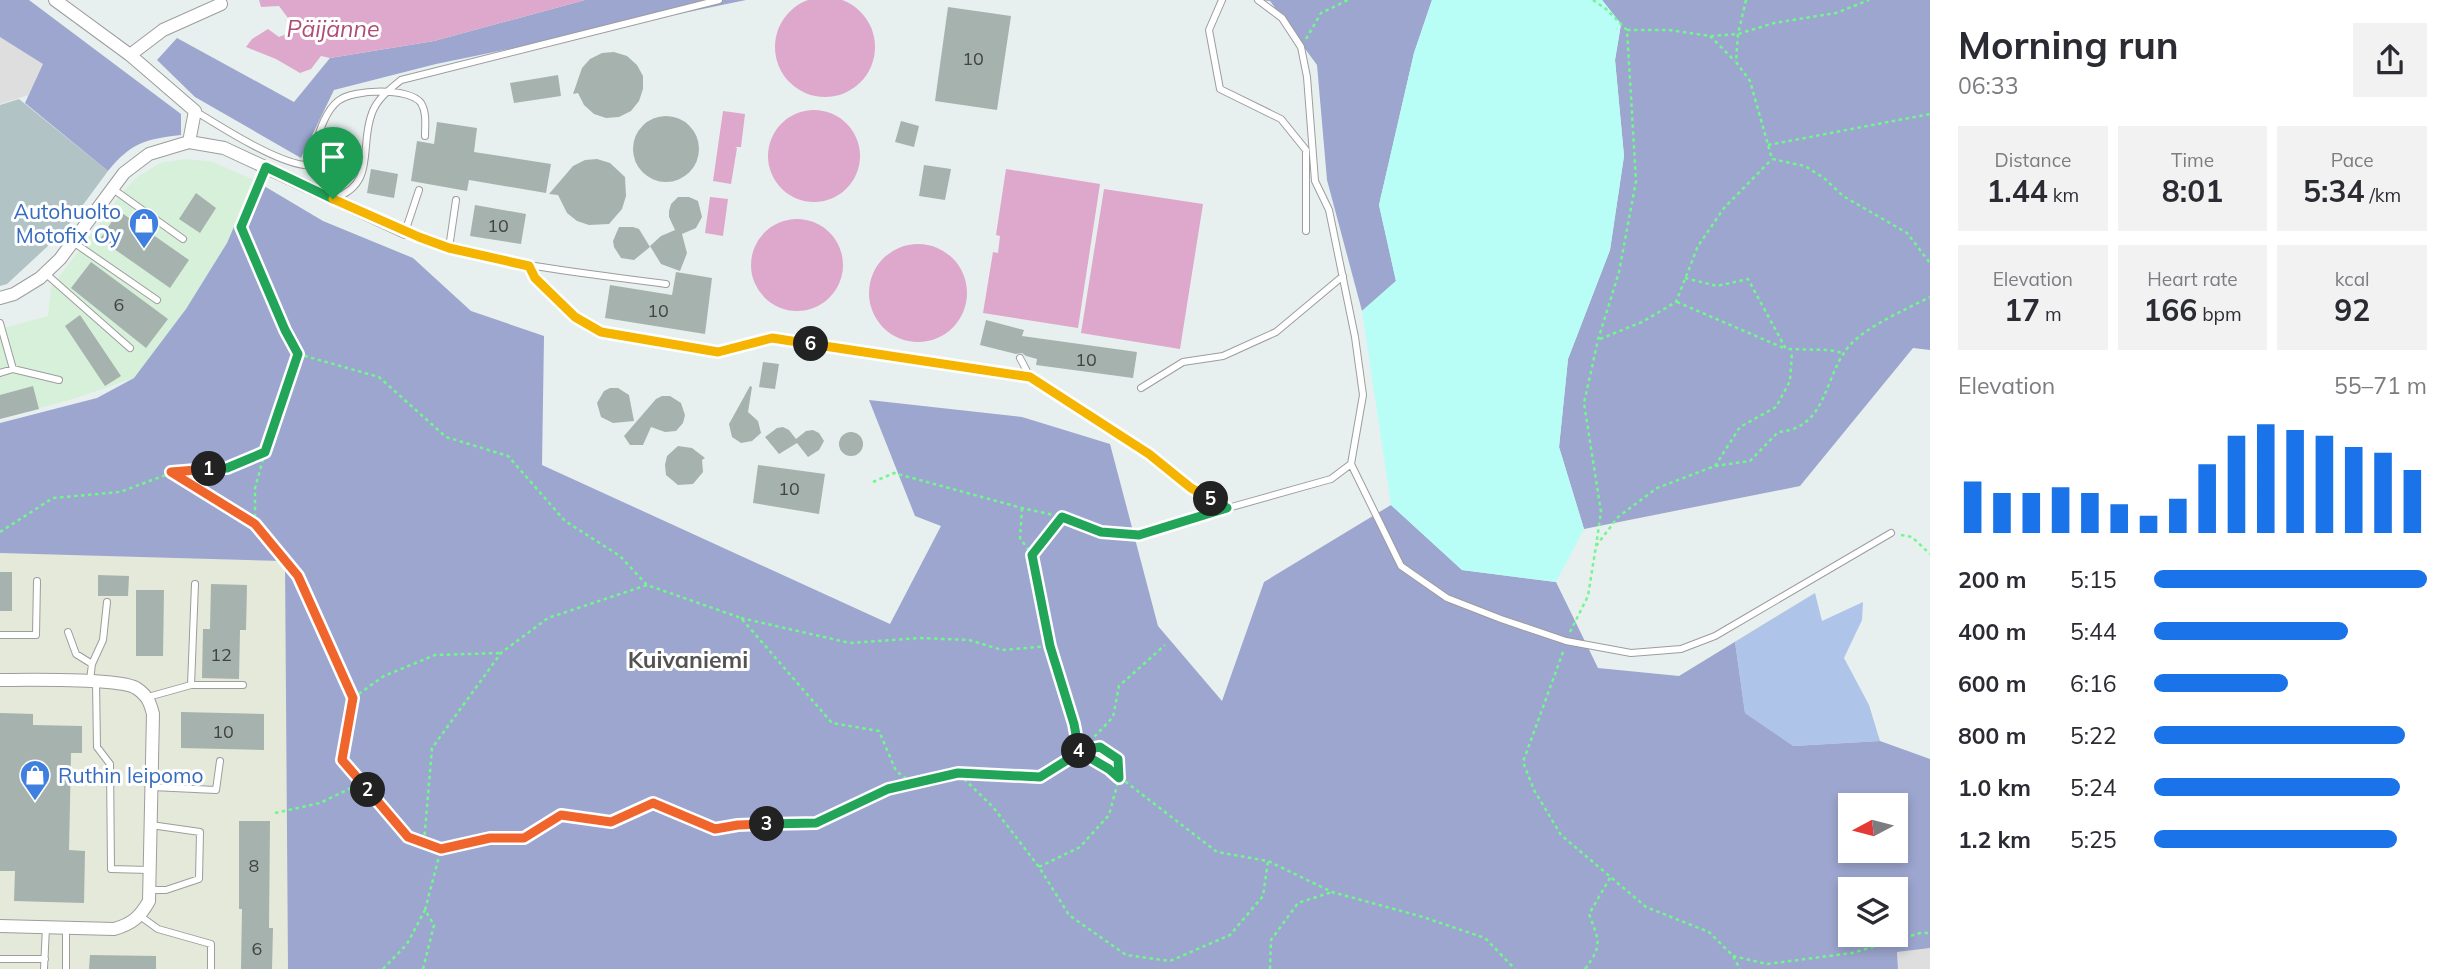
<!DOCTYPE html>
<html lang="en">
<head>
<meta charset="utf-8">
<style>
  :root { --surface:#fff; --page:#f2f2f3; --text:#2b2b33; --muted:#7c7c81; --accent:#1a73e8 }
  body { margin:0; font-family:Mulish,sans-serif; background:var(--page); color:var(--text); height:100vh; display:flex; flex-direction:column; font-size:26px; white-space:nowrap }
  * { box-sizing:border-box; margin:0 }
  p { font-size:23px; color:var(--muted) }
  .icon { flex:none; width:38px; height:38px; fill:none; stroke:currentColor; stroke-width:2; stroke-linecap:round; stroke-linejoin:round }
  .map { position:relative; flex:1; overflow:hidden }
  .drawer { display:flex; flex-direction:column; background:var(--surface); width:525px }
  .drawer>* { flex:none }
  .needle { width:46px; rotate:263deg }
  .fabs { position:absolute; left:1838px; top:793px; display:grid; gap:14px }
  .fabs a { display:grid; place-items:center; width:70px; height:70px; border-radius:0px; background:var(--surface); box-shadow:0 4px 10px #0003; font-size:35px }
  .pin { position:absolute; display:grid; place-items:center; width:60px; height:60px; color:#fff; margin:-72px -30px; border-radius:50% 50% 50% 0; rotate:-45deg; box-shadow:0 0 7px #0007 }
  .pin .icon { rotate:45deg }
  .km { position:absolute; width:35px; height:35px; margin:-18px; border-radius:50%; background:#222; color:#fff; font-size:19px; line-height:35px; text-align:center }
  .round { display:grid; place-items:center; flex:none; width:74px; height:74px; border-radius:0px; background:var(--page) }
  .head { display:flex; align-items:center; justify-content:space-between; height:119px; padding:0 28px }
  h1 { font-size:38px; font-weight:700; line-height:52px }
  .figures { display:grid; grid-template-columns:repeat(3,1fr); gap:10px; height:119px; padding:7px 28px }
  .figures div { display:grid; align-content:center; border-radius:0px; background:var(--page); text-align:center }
  .figures b { font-size:30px; font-weight:700 }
  .figures small { font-size:19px; font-weight:400 }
  .figures p { font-size:19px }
  .chart { height:196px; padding:14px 28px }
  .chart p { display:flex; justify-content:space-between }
  .chart svg { width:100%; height:126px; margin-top:7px; stroke:var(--accent); stroke-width:6 }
  ul { padding:0 28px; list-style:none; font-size:23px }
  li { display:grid; grid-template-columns:112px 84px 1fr; align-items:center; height:52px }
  li i { height:18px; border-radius:9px; background:var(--accent) }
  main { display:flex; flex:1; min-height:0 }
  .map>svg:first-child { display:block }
  .residential { fill:#dddedd }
  .commercial { fill:#d7f0da }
  .industrial { fill:#e4e9d9 }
  .construction { fill:#b2c3c5 }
  .grass { fill:#aec5e9 }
  .forest { fill:#9ca6cf; fill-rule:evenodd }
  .sand { fill:#b8fdf6 }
  .water { fill:#dda8cb }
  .building { fill:#a6b2ad }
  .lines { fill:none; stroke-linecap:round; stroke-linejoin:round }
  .service-casing { stroke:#9d9d9d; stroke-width:8 }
  .minor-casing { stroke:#9d9d9d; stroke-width:14 }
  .path { stroke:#71f78d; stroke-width:2.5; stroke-dasharray:3.5 3.5; stroke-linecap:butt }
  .service { stroke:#fff; stroke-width:6 }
  .minor { stroke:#fff; stroke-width:12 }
  .split-1-casing { stroke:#fff; stroke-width:14 }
  .split-2-casing { stroke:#fff; stroke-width:14 }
  .split-3-casing { stroke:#fff; stroke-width:14 }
  .split-4-casing { stroke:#fff; stroke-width:14 }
  .split-5-casing { stroke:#fff; stroke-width:14 }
  .split-6-casing { stroke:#fff; stroke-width:14 }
  .split-7-casing { stroke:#fff; stroke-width:14 }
  .split-1 { stroke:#22a559; stroke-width:9 }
  .split-2 { stroke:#f0652b; stroke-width:9 }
  .split-3 { stroke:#f0652b; stroke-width:9 }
  .split-4 { stroke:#22a559; stroke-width:9 }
  .split-5 { stroke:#22a559; stroke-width:9 }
  .split-6 { stroke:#f5b400; stroke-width:9 }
  .split-7 { stroke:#f5b400; stroke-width:9 }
  .labels { text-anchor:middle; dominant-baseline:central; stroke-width:6; stroke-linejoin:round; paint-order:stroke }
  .number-label { font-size:18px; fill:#424443 }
  .shop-label { font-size:21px; fill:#366cbe; stroke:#fff; text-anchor:end }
  .water-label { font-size:23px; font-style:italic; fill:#ae4e74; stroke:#fff }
  .neighbourhood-label { font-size:23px; font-weight:bold; fill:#535353; stroke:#fff }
</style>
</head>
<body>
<main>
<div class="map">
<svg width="1930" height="969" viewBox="0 0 1930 969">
  <rect width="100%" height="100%" fill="#e7f0ee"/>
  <path class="residential" d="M0,37L44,63L29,95L0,104Z
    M1930,948V969H1898L1897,952Z"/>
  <path class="commercial" d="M186,159L213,162L254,180L227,243L186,309L134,378L76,398L0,419V329L48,316L51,288L120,195L136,178L160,163Z"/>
  <path class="industrial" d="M0,553L286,560L288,969H0Z"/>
  <path class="construction" d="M19,99L108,171L63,232L7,284L0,286V105Z"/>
  <path class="grass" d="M1815,593L1822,621L1863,602L1862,620L1844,658L1869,705L1880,741L1792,746L1745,713L1735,642Z"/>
  <path class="forest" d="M0,0H29L181,114V135C145,139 131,143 108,171L25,103L43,64L0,37Z
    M585,0H746L436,64L334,90L301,158L195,97L157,60L177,38L294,102L330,58L434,41Z
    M1260,0H1432L1414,53L1379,205L1396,281L1362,311L1327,180L1317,65L1270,1Z
    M1602,0H1930V350L1913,348L1800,486L1584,529L1559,447L1568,359L1610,250L1624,156L1615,60L1621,24Z
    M254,180L323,221L413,258L471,311L544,336L542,465L890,624L941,526L915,516L869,400L1022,417L1110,444L1158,626L1222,701L1264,582L1391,505L1462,570L1556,582L1598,668L1679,676L1815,593L1735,642L1745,713L1793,746L1880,741L1930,759V948L1897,952L1898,969H288L285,561L0,553V423L97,398L134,378L186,309L227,243ZM1850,805H1895V850H1850ZM1850,889H1895V934H1850Z"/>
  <path class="sand" d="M1432,0H1602L1621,24L1615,60L1624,156L1610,250L1568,359L1559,447L1584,529L1556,582L1462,570L1391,505L1362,311L1396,281L1379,205L1414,53Z"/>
  <path class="water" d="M775 47a50 50 0 1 1 100 0a50 50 0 1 1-100 0Z
    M259,0H585L434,41L330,58L321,56L311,69L300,73L276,59L246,47L252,39L268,29L279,37L289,33L291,22L279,6L261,7Z
    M768 156a46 46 0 1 1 92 0a46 46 0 1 1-92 0Z
    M723,111L745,114L741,147H735L737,148L731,184L713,181Z
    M1006,169L1100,184L1078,328L983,313L993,252L998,253L1000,236L996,235Z
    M1104,189L1203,204L1180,349L1081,333Z
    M710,197L728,199L723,236L705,233Z
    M751 265a46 46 0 1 1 92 0a46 46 0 1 1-92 0Z
    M869 293a49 49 0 1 1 98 0a49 49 0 1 1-98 0Z"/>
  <path class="building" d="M948,7L1011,16L997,110L935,101Z
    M614,52L627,56L637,65L643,76V89L639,101L631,111L619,117L606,118L594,114L584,105L578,93L573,94L582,68L590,59L602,53Z
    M558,75L561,96L514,103L510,83Z
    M633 149a33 33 0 1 1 66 0a33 33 0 1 1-66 0Z
    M901,121L919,126L914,147L895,142Z
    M437,122L477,128L474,152L551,164L546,193L469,180L467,191L411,181L417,141L434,144Z
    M597,159L610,163L625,177L626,196L622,209L609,224L589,225L577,221L567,213L558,195L549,194L573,166L585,160Z
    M924,165L951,169L945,200L919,196Z
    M371,169L398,174L394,198L367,193Z
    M196,193L216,208L200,233L179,219Z
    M678,197H689L698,201L702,217L696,228L682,234L687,253L680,271L661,264L650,246L661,236L675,230L669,217V211L671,204Z
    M475,205L526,214L521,244L470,236Z
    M119,211L189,260L170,288L100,239Z
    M619,227H633L639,229L650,247L634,260L621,258L614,247L613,241Z
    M91,262L168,319L146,348L71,288Z
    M676,272L712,278L705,334L605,318L610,285L672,295Z
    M80,315L121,376L105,386L65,326Z
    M986,320L1024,330L1022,336L1137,352L1133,378L1036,365L1037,359L1026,356L1022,353L1016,354L980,345Z
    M763,362L779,364L775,389L759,387Z
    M33,386L39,409L0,419V395Z
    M750,386L752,387L748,412L758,421L761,433L752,441L741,443L732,437L729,424Z
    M610,388H618L629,395L634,421L613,423L601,417L597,403L604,391Z
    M662,396H670L681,403L685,415L683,423L676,431L665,432L651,427L643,445H630L624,436L656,399Z
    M783,427L789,430L796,439L806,431L813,430L819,433L824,441L819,450L808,457L797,443L779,454L765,437L777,428Z
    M839 444a12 12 0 1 1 24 0a12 12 0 1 1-24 0Z
    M678,446L692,448L705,458L702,460L703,472L693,484L678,485L666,475L665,465L667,456Z
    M758,465L825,474L819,514L753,503Z
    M0,572H12V611H0Z
    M98,575L129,576L128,596H98Z
    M211,584L247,585L246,630H240L239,679L202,678L203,629H210Z
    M136,590H164L163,656H136Z
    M181,712L264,714V750L181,748Z
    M0,713L33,714V725L82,726V753H71L69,850L85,851L84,903L14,901L15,871H0Z
    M239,821H270L269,928H273L272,969H241L242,909H239Z
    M90,955L156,956V969H89Z"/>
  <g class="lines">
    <g class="service-casing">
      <path id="service" d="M1222,0L1209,30L1220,89L1281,119L1306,150V231
        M1258,0L1282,18L1301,47L1307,77L1315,181L1329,210L1355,337L1363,395L1351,464L1401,566L1447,598L1501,619L1566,641L1631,653L1681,649L1715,636L1891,533
        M195,111C221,127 274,161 304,165L310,160C317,142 322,114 338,101C353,89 409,87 421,103C427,113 425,125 425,136
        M113,189L183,239
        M419,190L405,232C488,265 578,272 666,284
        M335,198C377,183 359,146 372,113C377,99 390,89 401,80L719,0
        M73,242L157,300
        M449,248L456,200
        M529,266L535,278L575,317L601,332L718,352L772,338L1030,377L1020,358
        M45,273L130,348
        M0,323L13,369
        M0,373L13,369L59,380
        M1030,377L1149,454L1191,489L1228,508L1331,479L1351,464
        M1141,388L1183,362L1223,356L1276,332L1343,276
        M68,632L76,654L92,664
        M0,635H36L37,581
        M90,680L92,664L103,640L107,602
        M96,682L97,747L110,764L111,869L149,870
        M191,685L195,584
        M148,697L191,685H243
        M152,787L216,790L220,761
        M149,890H166L199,879L200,832L151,825
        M140,916L158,929L211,944V969
        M0,959H45
        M44,969L46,927
        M66,969V928"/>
    </g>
    <g class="minor-casing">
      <path id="minor" d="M55,0L130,55L163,30L221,4
        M130,55L195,111L189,142
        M0,298L14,294L40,278L60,259L124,173L149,154L189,142L224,148L405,232
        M0,680C25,680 119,678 136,688C147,695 150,702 153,714L149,901C140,917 132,924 114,929L0,926"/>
    </g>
    <path class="path" d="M1593,0L1606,9L1627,30L1636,181L1619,272L1598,340L1584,403L1601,512L1596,546
      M1746,0L1738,34L1736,62L1750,81L1772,159L1805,166L1824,178L1843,196L1907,233L1930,263
      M1627,30H1669L1710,36L1738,34L1774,23L1836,13L1869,0
      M1710,36L1735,61
      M1306,39L1321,13L1348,0
      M1768,145L1930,114
      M261,180L241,227L285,330L297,353
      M1685,278L1717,286L1748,279L1786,349L1829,350L1843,353
      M1677,302L1786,349
      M1600,339L1642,322L1676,302L1698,246L1724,208L1772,159
      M265,452L255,488V524L298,576L353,698L342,760L408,837L441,849L490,838H524L560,815L611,822L653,803L715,829L738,825L816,823L888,789L912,783L958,773L1040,777L1080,752L1113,717L1119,686L1165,645
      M1715,466L1740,427L1776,407L1790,381L1792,351
      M171,473L255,524
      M873,482L894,473L1022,508L1062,517L1101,532L1139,535L1214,512
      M1022,508L1020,538L1032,555L1050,646L1074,724L1080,752L1109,769L1217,852L1268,861L1332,892L1423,917L1485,938L1515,969
      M0,532L53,498L120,492L171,473L227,468L265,452L298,354L379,377L446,437L508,456L565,521L620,556L647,585L741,618L832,723L879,731L896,771L912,783
      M1901,535L1912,537L1930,554
      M1032,555L1062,517
      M741,618L850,643L919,638L969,640L1002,650L1050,646
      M1570,632L1588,596L1596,546L1618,517L1657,488L1715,466L1750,461L1778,432C1829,428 1823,375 1850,345C1866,327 1908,308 1930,297
      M1563,652L1523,762L1534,790L1561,835L1646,907L1709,932L1733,956L1740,969
      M353,698L384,676L435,655L500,653
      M959,774L993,807L1039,867L1069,915L1126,955L1170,961L1230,935L1263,896L1268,861
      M275,813L320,803L362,783
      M424,842L432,748L501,653L548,618L647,585
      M1039,867L1080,847L1109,815L1119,778L1118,759L1100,747L1083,751
      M1733,956L1767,964L1852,953L1920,933H1930
      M383,969L407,944L425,910
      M423,969L434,925L425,910L441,849
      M1270,969L1271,940L1298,903L1332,892
      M1585,969C1603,945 1599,941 1589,914L1610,878"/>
    <use href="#service" class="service"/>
    <use href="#minor" class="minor"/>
  </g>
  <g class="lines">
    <g class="split-1-casing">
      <path id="split-1" d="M209,469L227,468L265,452L298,354L285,330L241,227L266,167L333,199"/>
    </g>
    <g class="split-2-casing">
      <path id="split-2" d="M209,469L171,472L255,524L298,576L353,698L342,760L368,790"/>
    </g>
    <g class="split-3-casing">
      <path id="split-3" d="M368,790L408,837L441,849L490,838H524L561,815L611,822L653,803L715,829L738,825L767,824"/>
    </g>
    <g class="split-4-casing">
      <path id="split-4" d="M767,824L816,823L888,789L958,773L1040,777L1080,752L1109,769L1119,778L1118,759L1100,747L1079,751"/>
    </g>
    <g class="split-5-casing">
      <path id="split-5" d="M1079,751L1074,724L1050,646L1032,555L1062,517L1101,532L1139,535L1227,508L1211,499"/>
    </g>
    <g class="split-6-casing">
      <path id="split-6" d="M811,344L1030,377L1149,454L1191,488L1211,499"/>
    </g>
    <g class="split-7-casing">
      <path id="split-7" d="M333,199L419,237L449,248L529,266L535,278L575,317L601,332L718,352L772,338L811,344"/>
    </g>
    <use href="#split-1" class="split-1"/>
    <use href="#split-2" class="split-2"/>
    <use href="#split-3" class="split-3"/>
    <use href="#split-4" class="split-4"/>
    <use href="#split-5" class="split-5"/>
    <use href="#split-6" class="split-6"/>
    <use href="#split-7" class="split-7"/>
  </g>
  <defs>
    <g id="shop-pin" transform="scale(1.575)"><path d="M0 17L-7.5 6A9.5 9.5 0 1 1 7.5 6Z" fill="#3f7fe0" stroke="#fff"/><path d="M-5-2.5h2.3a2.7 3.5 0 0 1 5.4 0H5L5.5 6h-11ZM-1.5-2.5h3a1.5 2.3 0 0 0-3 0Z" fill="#fff"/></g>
  </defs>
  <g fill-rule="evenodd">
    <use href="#shop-pin" x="144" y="223"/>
    <use href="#shop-pin" x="35" y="775"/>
  </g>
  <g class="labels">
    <g class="number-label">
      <text x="973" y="58">10</text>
      <text x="498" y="225">10</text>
      <text x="119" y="304">6</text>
      <text x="658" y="310">10</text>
      <text x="1086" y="359">10</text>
      <text x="789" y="488">10</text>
      <text x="221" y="654">12</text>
      <text x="223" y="731">10</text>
      <text x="254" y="865">8</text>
      <text x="257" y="948">6</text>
    </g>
    <g class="shop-label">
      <text x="121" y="211">Autohuolto<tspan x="121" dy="24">Motofix Oy</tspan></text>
      <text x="58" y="775" text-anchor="start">Ruthin leipomo</text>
    </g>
    <g class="water-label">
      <text x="333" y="28">Päijänne</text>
    </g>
    <g class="neighbourhood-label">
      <text x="688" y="659">Kuivaniemi</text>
    </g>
  </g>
</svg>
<div class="fabs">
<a><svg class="needle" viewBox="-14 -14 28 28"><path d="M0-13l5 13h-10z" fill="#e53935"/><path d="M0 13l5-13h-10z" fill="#7c7c81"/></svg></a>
<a><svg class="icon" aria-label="layers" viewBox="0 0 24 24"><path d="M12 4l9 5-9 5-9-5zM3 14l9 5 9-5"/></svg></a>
</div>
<div class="pin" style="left:333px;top:199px;background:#1e9e55"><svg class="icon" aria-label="arrive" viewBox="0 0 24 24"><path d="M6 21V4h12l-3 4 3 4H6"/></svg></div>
<b class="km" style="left:209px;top:469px">1</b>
<b class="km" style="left:368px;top:790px">2</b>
<b class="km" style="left:767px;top:824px">3</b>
<b class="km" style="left:1079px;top:751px">4</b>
<b class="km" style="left:1211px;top:499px">5</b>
<b class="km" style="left:811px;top:344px">6</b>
</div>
<section class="drawer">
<div class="head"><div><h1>Morning run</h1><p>06:33</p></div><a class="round"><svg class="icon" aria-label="share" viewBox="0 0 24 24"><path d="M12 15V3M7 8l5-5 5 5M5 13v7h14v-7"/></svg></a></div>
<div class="figures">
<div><p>Distance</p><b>1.44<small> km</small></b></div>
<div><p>Time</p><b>8:01</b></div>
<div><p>Pace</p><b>5:34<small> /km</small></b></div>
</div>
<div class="figures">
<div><p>Elevation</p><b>17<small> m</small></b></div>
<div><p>Heart rate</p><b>166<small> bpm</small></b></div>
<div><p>kcal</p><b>92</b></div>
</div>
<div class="chart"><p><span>Elevation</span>55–71 m</p>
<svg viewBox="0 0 160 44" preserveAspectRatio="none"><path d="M5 44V26M15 44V30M25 44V30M35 44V28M45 44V30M55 44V34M65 44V38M75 44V32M85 44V20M95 44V10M105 44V6M115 44V8M125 44V10M135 44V14M145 44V16M155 44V22"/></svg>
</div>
<ul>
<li><b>200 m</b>5:15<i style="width:100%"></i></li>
<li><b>400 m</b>5:44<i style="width:71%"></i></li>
<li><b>600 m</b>6:16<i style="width:49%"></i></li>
<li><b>800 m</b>5:22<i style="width:92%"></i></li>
<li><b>1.0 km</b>5:24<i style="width:90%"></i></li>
<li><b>1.2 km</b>5:25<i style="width:89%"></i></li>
</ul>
</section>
</main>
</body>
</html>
